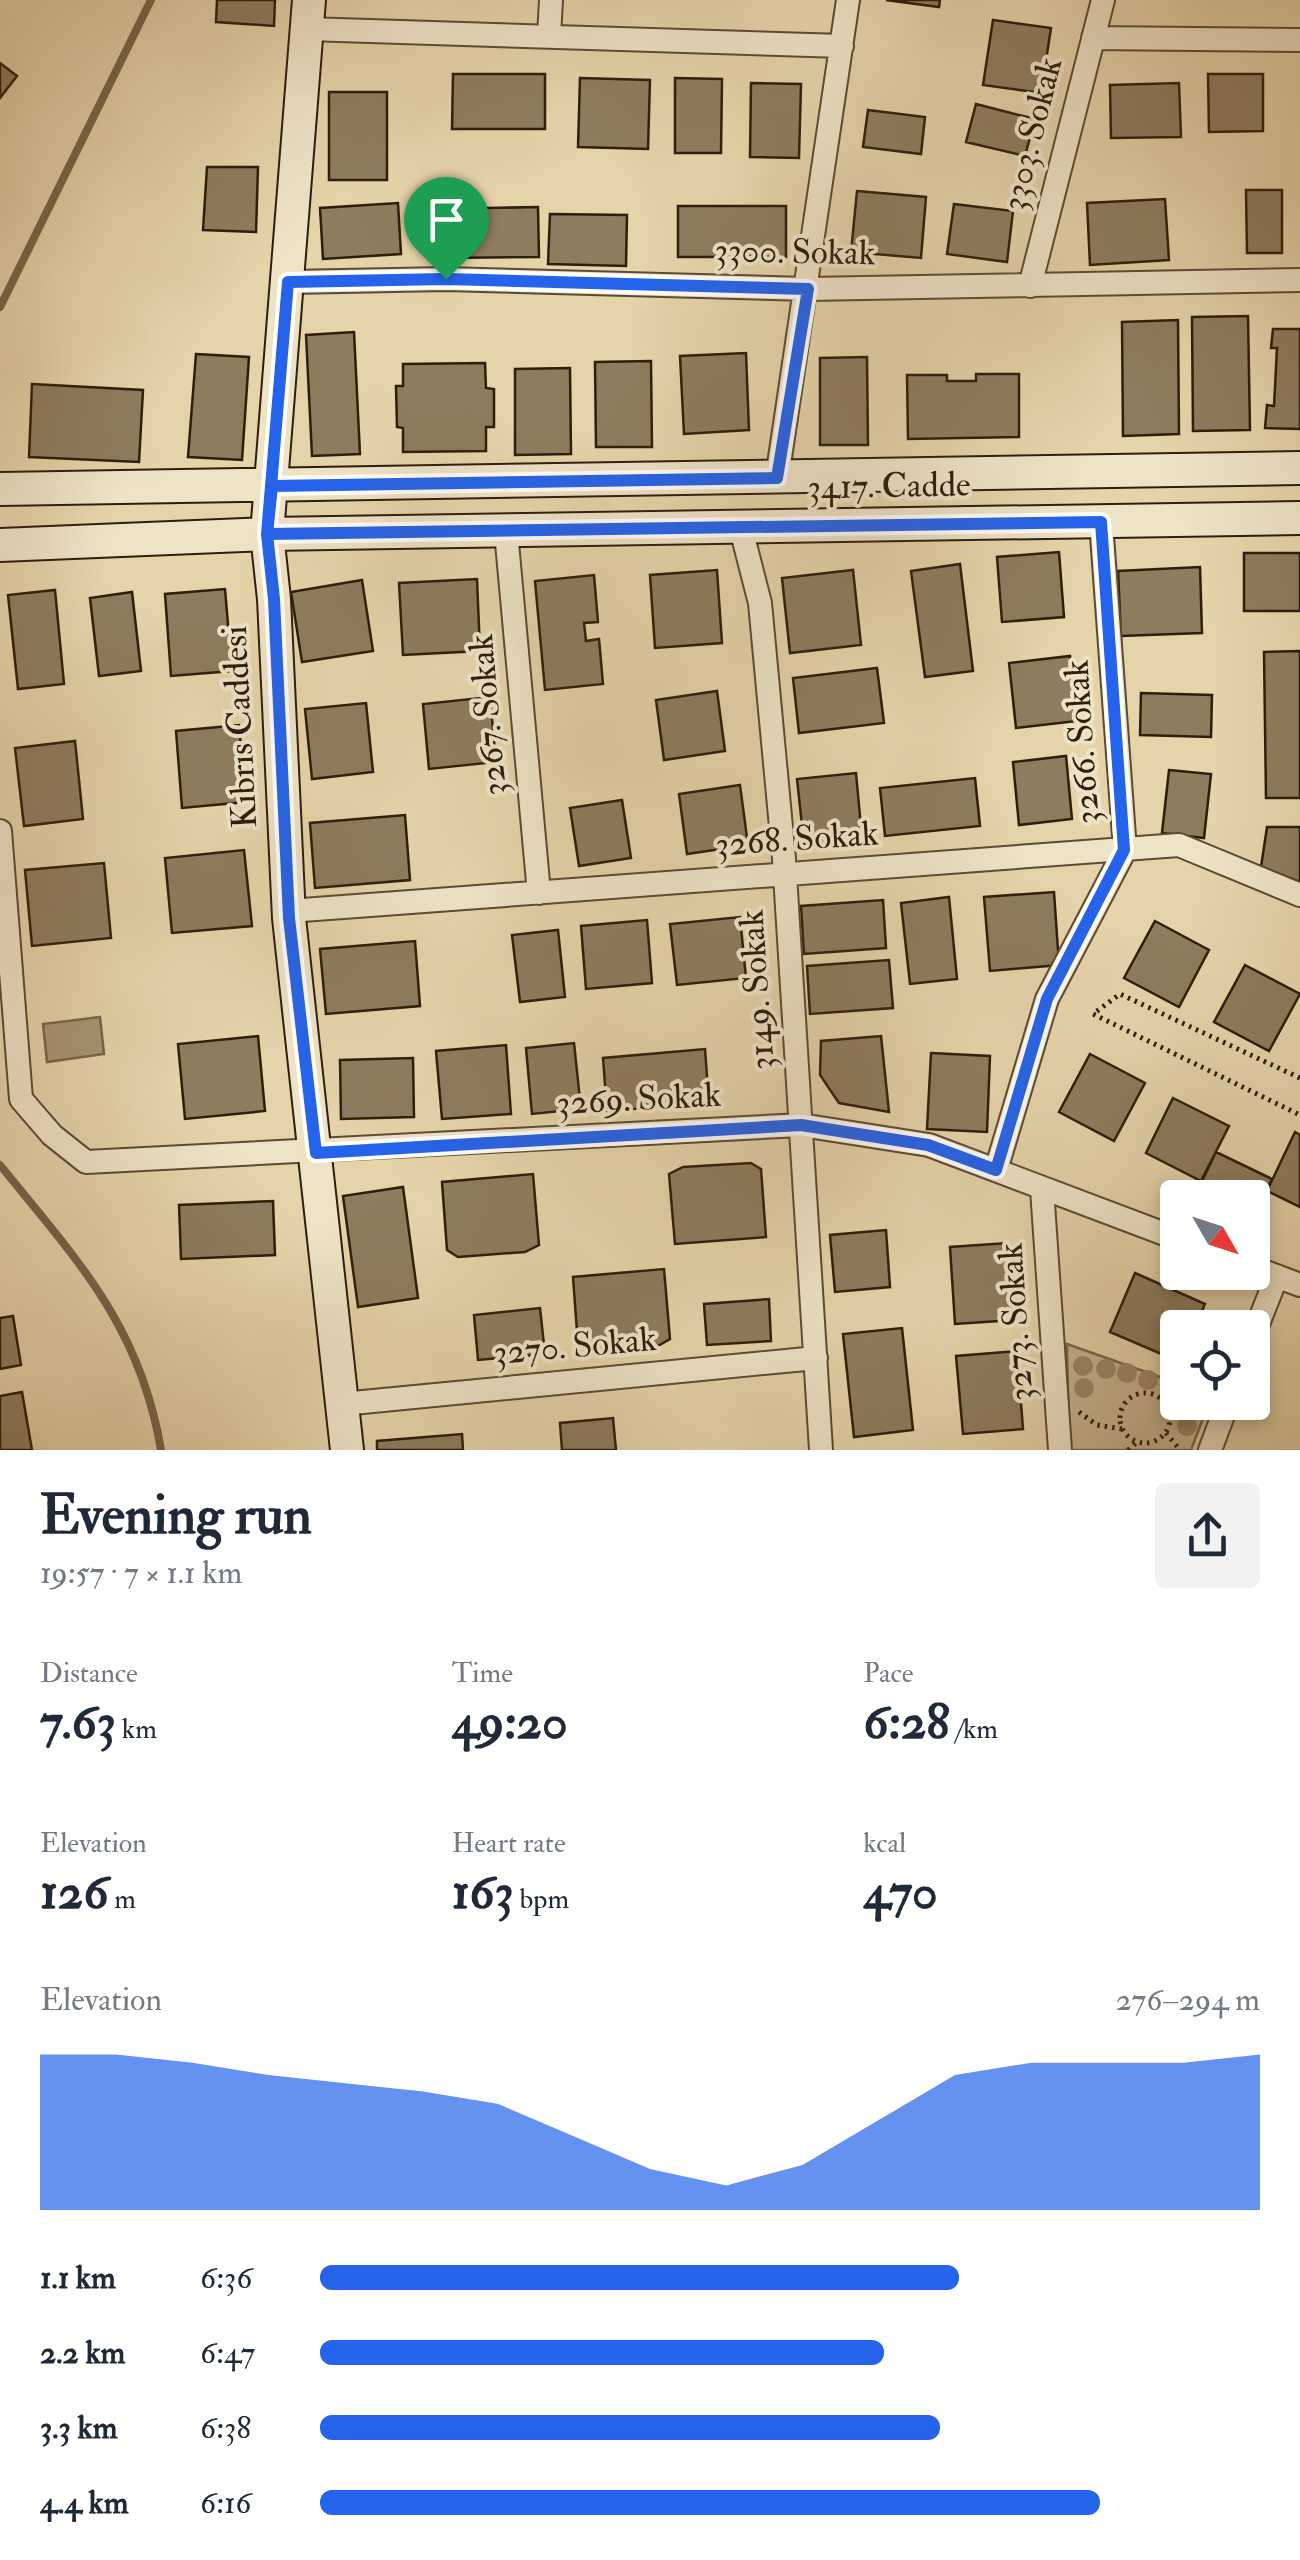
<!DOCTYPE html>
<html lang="en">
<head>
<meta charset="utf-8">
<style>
  :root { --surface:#fff; --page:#f2f2f3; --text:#1f2937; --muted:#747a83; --accent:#2563eb }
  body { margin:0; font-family:"IM FELL Double Pica",serif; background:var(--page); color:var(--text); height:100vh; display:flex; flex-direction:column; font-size:38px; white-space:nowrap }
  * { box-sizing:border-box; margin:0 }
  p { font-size:32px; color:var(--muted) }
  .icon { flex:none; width:55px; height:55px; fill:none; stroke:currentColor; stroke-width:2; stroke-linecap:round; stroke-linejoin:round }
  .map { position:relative; height:1450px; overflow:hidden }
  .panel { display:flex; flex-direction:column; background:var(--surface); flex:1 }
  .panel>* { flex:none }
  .needle { width:65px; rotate:129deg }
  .tools { position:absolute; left:1160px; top:1180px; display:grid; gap:20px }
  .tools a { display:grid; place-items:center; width:110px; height:110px; border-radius:10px; background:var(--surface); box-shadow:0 5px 15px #0003; font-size:50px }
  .pin { position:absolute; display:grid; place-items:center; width:85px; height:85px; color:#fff; margin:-102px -42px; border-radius:50% 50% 50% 0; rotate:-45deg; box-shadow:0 0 10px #0007 }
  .pin .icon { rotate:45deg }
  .round { display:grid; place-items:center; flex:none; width:105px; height:105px; border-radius:10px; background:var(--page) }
  .head { display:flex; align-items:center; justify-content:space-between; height:170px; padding:0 40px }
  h1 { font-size:55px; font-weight:700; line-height:75px }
  .metrics { display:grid; grid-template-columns:repeat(3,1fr); gap:15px; height:170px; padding:10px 40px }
  .metrics div { display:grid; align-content:center }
  .metrics b { font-size:50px; font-weight:700 }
  .metrics small { font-size:28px; font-weight:400 }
  .metrics p { font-size:28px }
  .chart { height:280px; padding:20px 40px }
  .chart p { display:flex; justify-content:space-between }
  .chart svg { width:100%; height:180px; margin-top:10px; fill:var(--accent); opacity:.7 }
  ul { padding:0 40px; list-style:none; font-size:32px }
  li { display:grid; grid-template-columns:160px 120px 1fr; align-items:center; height:75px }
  li i { height:25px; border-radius:12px; background:var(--accent) }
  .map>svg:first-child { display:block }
  .green { fill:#c6b48e; stroke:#7a694d; stroke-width:2.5 }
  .water { fill:#a79574; stroke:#77654a; stroke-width:2.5 }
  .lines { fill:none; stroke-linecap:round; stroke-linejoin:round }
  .stream { stroke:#77654a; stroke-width:8 }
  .building { fill:#8d7c5e; stroke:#2e1e0c; stroke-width:2.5 }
  .street-casing { stroke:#5c4b33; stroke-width:26 }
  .secondary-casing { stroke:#2e1e0c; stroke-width:36 }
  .path { stroke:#2e1e0c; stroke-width:5; stroke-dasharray:2.5 5; stroke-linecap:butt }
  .street { stroke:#eee2c7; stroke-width:22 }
  .secondary { stroke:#eee2c7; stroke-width:32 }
  .tree { fill:#9a8868 }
  .route-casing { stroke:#fff; stroke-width:20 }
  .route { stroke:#2563eb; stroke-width:12 }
  .labels { text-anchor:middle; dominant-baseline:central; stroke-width:8; stroke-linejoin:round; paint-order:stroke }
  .street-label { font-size:35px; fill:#2e1e0c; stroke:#eee2c7 }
</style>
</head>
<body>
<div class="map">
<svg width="1300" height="1450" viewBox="0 0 1300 1450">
  <rect width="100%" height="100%" fill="#e5d3a9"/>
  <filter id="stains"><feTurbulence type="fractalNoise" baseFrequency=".002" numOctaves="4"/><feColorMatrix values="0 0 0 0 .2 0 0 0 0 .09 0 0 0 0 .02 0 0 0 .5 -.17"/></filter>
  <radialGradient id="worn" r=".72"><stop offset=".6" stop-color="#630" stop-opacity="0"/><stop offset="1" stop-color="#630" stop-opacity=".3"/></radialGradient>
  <path class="green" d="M1067,1344L1177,1383L1178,1402L1209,1403L1191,1450H1069Z"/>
  <path class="water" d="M100,1017L104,1054L47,1062L43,1024Z"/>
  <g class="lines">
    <path class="stream" d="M0,307L151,0
      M0,1165C77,1260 140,1325 161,1450"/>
  </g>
  <path class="building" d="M217,0H275L274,26L216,22Z
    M886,0H940L939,7Z
    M993,20L1051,28L1041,93L983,85Z
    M0,63L17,76L0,98Z
    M453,74H545V129H452Z
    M1208,74H1263V131L1209,132Z
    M580,78L650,80L648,149L578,147Z
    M675,78L722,79L721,153H675Z
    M751,83L801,84L799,158L750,157Z
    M1179,83L1181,137L1111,138L1110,85Z
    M329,92H387V180H329Z
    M976,104L1035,119L1025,156L966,142Z
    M868,110L925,117L921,154L863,147Z
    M207,167H258L256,232L203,230Z
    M1246,190H1282V253H1247Z
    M857,191L926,197L921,258L851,252Z
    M1165,199L1169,260L1090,265L1087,203Z
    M398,203L401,254L323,259L320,208Z
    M954,204L1013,211L1007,262L947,254Z
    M678,206H786V257H678Z
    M538,207L539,257L443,258L442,209Z
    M550,214L627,215L626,266L548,264Z
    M1248,316L1250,430L1193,431L1192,317Z
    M1178,320L1179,434L1123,436L1122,322Z
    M1273,329H1300V429L1265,428L1267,405L1274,406L1277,348H1271Z
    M354,332L360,454L312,456L306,335Z
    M746,353L749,430L684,434L680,356Z
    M196,354L249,357L242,460L188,457Z
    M867,357L868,445H820V358Z
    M651,361L652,447H596L595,362Z
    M485,363L486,388L494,389V427H486V451L403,452V428L397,427L396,386H403V364Z
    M570,368L571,454L515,455V369Z
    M976,374H1019V437L908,439L907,375H947V381H976Z
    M32,384L143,390L139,462L29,457Z
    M1059,552L1064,617L1002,622L997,557Z
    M1244,553H1300V611H1244Z
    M960,564L973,671L925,677L911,571Z
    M1200,567L1202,633L1121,636L1118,571Z
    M717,570L722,643L655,648L650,575Z
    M853,570L861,645L790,653L782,578Z
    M594,575L598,622L584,623L586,641L599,639L603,684L545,690L535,581Z
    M477,579L480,651L403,655L399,583Z
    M362,580L373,651L302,662L291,592Z
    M225,589L232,671L171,676L165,594Z
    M55,590L64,684L18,689L8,595Z
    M132,592L141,671L99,676L90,598Z
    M1300,651V798H1266L1264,652Z
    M1070,656L1077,721L1016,728L1009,663Z
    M877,668L884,723L799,733L793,678Z
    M717,691L725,751L664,760L656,700Z
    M1141,693L1212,695L1211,737L1140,735Z
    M490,697L496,762L429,769L423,704Z
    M366,703L373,772L312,779L305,709Z
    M239,725L246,802L182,808L176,731Z
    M75,741L83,819L24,826L15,748Z
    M1066,756L1072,819L1019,825L1013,762Z
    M1169,770L1211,774L1204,838L1162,833Z
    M856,773L862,838L804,844L797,779Z
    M975,778L980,826L885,836L880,788Z
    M740,785L748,845L687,854L679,794Z
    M622,800L631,858L579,866L570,808Z
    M405,815L410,880L315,888L310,823Z
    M1267,827H1300V882L1261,867Z
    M244,850L252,926L172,933L165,858Z
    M104,863L111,938L32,946L25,870Z
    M1054,892L1059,965L990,971L984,897Z
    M949,897L957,979L910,984L901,903Z
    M883,900L886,948L804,954L801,906Z
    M740,917L746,978L677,985L670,924Z
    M647,920L652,983L586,989L581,926Z
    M1155,921L1209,950L1179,1007L1124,978Z
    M558,930L565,997L520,1002L512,935Z
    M415,941L420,1006L326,1014L320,949Z
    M889,960L893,1008L810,1014L807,966Z
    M1245,965L1300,994L1269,1051L1214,1022Z
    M258,1036L265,1111L185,1119L178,1044Z
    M881,1036L889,1112L839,1103L820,1075L821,1041Z
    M574,1043L581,1109L532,1114L526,1048Z
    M506,1045L511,1114L442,1119L436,1051Z
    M705,1049L709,1103L607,1111L603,1058Z
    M931,1053L990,1056L987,1132L927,1129Z
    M1090,1054L1145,1083L1114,1141L1059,1112Z
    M413,1058L414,1117L341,1119L340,1060Z
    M1173,1098L1229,1126L1201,1181L1146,1153Z
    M1295,1132L1300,1135V1207L1267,1191Z
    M1216,1152L1272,1179L1252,1219V1198H1194Z
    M751,1163L761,1169L766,1237L675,1244L669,1174L683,1167Z
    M533,1174L539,1245L525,1252L458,1257L447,1250L442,1182Z
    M403,1187L418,1298L358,1307L343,1196Z
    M273,1201L275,1255L181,1259L179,1205Z
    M886,1230L890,1287L835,1292L830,1235Z
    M1008,1243L1014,1320L955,1324L950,1247Z
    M664,1269L670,1339L656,1347L589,1352L578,1345L573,1277Z
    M1135,1273L1205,1304L1195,1328H1178V1361L1110,1332Z
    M769,1299L771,1341L707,1345L704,1304Z
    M540,1308L545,1354L478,1360L474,1315Z
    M13,1316L21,1365L0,1369V1318Z
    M902,1328L913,1430L854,1437L843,1334Z
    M1017,1351L1023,1429L963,1434L956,1356Z
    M22,1392L32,1450H0V1396Z
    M613,1418L616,1450H562L560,1423Z
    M462,1434L463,1450H377V1441Z"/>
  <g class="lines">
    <g class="street-casing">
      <path id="street" d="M307,29L842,46
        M549,36L551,0
        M1093,38L1300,40
        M289,282L446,279L808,289L1300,280
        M1030,286L1103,0
        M777,478L848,0
        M741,529L760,603L784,859L821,1450
        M506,532L539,893
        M0,831L21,1099L52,1135L86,1162L801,1125L929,1145L1178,1239
        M289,911L1179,845L1300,895
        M996,1170L1047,999L1125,850L1101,522
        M1042,1189L1060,1450
        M1252,1267L1300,1285
        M1252,1339L1277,1276
        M342,1404L816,1358
        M1210,1450L1228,1402"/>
    </g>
    <g class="secondary-casing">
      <path id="secondary" d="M309,0L267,534L274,599L289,918L347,1450
        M0,489L1300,468
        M0,545L267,534L1300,518"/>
    </g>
    <path class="path" d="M1300,1078L1120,994L1093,1014L1300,1115
      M1120 1418a25 25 0 1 1 50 0a25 25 0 1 1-50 0Z
      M1079,1412L1097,1425L1122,1429
      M1166,1433L1180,1450
      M1128,1450L1137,1442"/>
    <use href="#street" class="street"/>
    <use href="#secondary" class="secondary"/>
  </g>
  <g class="tree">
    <circle cx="1083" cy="1366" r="10"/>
    <circle cx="1106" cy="1369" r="10"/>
    <circle cx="1127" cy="1373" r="10"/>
    <circle cx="1148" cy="1380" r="10"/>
    <circle cx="1084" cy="1388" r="10"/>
    <circle cx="1187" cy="1426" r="10"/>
  </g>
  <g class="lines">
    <g class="route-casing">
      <path id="route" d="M446,279L288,282L267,534L274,599L289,918L316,1153L801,1125L928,1145L996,1170L1047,999L1124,850L1101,522L267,534L272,486L777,478L808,289L446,279"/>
    </g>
    <use href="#route" class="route"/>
  </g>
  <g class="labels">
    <g class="street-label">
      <text transform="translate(1032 134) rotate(-76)">3303. Sokak</text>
      <text transform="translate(795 252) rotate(1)">3300. Sokak</text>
      <text transform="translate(889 486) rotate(-1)">3417. Cadde</text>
      <text transform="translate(488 715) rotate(-95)">3267. Sokak</text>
      <text transform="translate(240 727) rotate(-93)">Kıbrıs Caddesi</text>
      <text transform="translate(1082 742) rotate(-94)">3266. Sokak</text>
      <text transform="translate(797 839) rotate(-4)">3268. Sokak</text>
      <text transform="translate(757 990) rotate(-94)">3149. Sokak</text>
      <text transform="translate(639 1099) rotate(-3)">3269. Sokak</text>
      <text transform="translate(1016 1322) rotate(-94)">3273. Sokak</text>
      <text transform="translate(575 1346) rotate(-5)">3270. Sokak</text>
    </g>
  </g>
  <rect width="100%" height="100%" filter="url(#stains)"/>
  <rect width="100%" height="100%" fill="url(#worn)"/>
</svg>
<div class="tools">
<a><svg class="needle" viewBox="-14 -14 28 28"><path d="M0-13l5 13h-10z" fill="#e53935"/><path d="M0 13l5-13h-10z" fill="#747a83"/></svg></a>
<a><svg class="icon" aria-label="locate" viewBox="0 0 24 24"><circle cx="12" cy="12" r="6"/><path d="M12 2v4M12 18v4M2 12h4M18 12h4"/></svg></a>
</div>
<div class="pin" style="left:446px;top:279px;background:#1e9e55"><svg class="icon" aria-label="arrive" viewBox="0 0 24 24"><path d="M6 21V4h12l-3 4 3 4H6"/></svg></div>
</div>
<section class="panel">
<div class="head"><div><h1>Evening run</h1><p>19:57 · 7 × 1.1 km</p></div><a class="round"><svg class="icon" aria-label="share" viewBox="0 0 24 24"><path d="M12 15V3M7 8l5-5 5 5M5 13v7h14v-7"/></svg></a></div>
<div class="metrics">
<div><p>Distance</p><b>7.63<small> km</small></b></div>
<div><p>Time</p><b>49:20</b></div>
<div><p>Pace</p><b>6:28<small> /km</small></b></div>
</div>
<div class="metrics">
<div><p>Elevation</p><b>126<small> m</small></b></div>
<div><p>Heart rate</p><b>163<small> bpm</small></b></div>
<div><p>kcal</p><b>470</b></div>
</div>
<div class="chart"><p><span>Elevation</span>276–294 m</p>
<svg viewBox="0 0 160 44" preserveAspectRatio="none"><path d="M0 44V6L10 6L20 8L30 11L40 13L50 15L60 18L70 26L80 34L90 38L100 33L110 22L120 11L130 8L140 8L150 8L160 6V44z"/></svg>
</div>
<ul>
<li><b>1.1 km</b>6:36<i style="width:68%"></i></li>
<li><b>2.2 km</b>6:47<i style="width:60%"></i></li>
<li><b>3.3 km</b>6:38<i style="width:66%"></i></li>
<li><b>4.4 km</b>6:16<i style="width:83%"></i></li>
</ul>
</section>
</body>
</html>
